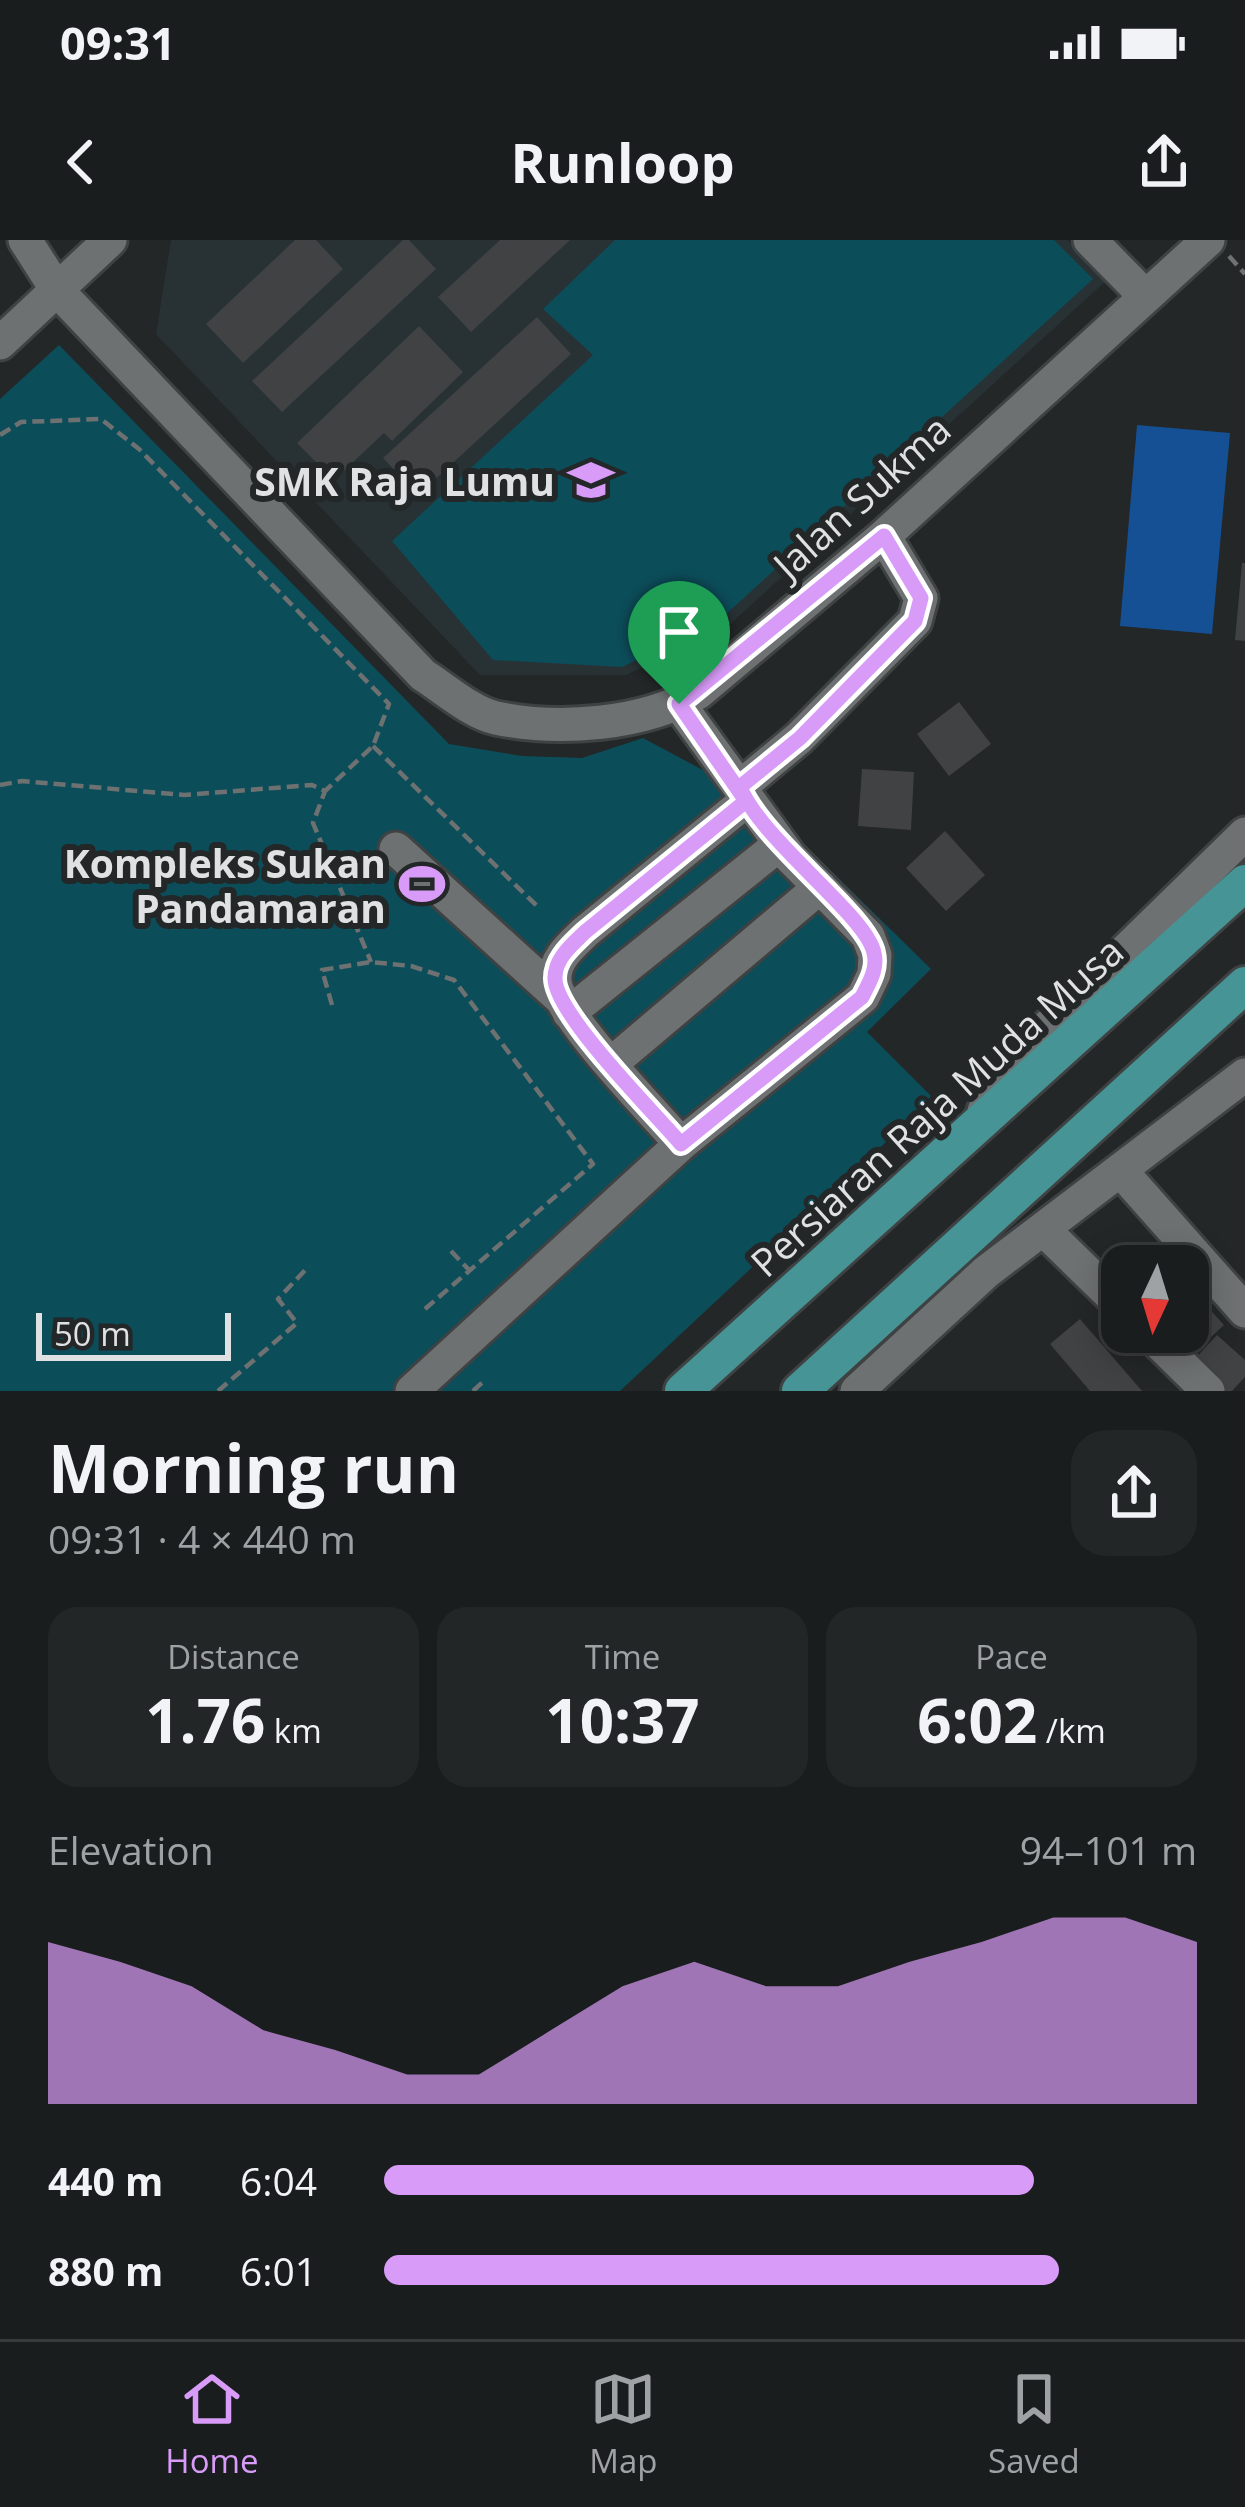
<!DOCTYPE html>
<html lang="en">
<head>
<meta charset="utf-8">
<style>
  :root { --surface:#1a1d1d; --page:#232626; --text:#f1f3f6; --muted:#9fa2a4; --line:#383b3b; --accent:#d89bf8 }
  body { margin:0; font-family:"Open Sans",sans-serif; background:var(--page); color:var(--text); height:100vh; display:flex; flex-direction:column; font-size:45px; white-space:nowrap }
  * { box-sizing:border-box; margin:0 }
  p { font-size:39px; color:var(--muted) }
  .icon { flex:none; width:66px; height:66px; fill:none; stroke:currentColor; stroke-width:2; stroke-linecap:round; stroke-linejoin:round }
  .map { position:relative; height:1151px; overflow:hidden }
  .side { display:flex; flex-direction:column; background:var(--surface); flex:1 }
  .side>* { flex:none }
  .needle { width:78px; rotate:184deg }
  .tools { position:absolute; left:1101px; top:1005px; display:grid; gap:24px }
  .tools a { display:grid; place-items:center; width:108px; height:108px; border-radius:24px; background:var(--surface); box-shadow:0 6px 30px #0003,0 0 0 3px var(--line); font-size:60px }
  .scale { position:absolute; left:36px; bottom:30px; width:195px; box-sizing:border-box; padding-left:12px; border:6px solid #dfe1e2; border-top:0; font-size:33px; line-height:42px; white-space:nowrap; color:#dfe1e2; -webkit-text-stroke:9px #232727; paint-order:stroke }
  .pin { position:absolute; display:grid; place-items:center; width:102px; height:102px; color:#fff; margin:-123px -51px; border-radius:50% 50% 50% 0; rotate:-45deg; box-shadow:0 0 12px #0007 }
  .pin .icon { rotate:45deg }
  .round { display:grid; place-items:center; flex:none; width:126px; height:126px; border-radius:36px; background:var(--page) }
  .summary { display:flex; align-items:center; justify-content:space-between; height:204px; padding:0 48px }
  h1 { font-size:66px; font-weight:700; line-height:90px }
  .metrics { display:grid; grid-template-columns:repeat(3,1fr); gap:18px; height:204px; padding:12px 48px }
  .metrics div { display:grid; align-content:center; border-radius:30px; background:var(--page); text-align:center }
  .metrics b { font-size:60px; font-weight:700 }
  .metrics small { font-size:33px; font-weight:400 }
  .metrics p { font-size:33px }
  .chart { height:336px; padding:24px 48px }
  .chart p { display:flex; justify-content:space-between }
  .chart svg { width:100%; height:216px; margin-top:12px; fill:var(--accent); opacity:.7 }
  ul { padding:0 48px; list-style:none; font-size:39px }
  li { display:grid; grid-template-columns:192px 144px 1fr; align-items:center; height:90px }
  li i { height:30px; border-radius:15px; background:var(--accent) }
  .status { display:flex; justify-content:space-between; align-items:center; height:84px; padding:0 60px; background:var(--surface); direction:ltr }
  .status svg { height:33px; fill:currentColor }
  header { display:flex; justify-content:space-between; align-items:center; height:156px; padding:0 48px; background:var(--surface); font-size:54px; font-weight:700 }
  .dock { display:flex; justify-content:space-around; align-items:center; height:168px; border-top:3px solid var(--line); background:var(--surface); font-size:33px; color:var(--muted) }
  .dock a { display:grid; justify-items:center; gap:6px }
  .dock .on { color:var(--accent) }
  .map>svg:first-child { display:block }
  .built { fill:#283235 }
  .green { fill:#0c4d5a }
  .water { fill:#155094 }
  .building { fill:#404244 }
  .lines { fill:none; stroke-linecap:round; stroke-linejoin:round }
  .minor-casing { stroke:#3f4242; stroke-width:39 }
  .major-casing { stroke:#3f4242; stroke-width:42 }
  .path { stroke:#6e7171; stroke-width:4.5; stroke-dasharray:12 6; stroke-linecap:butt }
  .minor { stroke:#6e7172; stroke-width:33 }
  .major { stroke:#469495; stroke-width:36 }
  .route-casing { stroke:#fff; stroke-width:24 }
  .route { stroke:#d89bf8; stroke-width:15 }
  .labels { text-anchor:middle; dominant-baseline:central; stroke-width:12; stroke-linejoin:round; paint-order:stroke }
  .poi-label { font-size:39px; font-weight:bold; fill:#dfe1e2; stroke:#232727; text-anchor:end }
  .street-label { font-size:39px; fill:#dfe1e2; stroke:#232727 }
</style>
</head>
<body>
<div class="status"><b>09:31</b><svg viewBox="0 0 49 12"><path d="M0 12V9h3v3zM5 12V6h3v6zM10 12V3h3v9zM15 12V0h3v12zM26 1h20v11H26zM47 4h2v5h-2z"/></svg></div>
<header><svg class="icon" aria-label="back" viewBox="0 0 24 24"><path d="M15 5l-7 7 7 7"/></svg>Runloop<svg class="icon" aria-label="share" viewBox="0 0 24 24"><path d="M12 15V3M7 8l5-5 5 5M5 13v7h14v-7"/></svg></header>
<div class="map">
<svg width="1245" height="1151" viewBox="0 0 1245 1151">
  <rect width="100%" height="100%" fill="#232727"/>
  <path class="built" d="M171,0H1067L1107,40L728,386L626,435H480L156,94Z"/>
  <path class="green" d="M615,0H1054L1093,39L723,377L622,427L493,420L392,301L593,115L543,69Z
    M59,105L449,504L522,516L582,518L643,498L759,560L931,729L867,792L933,858L620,1151H0V159Z"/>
  <path class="water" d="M1137,185L1230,193L1212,394L1120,386Z"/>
  <path class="building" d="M295,0H316L343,29L243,123L206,84Z
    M403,0H409L436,29L282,172L252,141Z
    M500,0H570L471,92L438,57Z
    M537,77L571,114L418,255L383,218Z
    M419,86L463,132L392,201L384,193L334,240L297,203Z
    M1242,323H1245V401L1235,400Z
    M959,462L991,504L949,536L917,494Z
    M862,529L914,532L911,590L858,586Z
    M945,591L985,635L946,671L906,628Z
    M1188,1046L1224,1085L1197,1110L1180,1092H1188Z
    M1080,1079L1142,1151H1090L1050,1104Z
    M1217,1095L1245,1120V1137L1232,1151H1222L1191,1123Z"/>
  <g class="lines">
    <g class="minor-casing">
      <path id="minor" d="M25,0L57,50L423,435C444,448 472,473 496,478C559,491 644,485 699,452L884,296L1208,0
        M1090,0L1145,56
        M0,103L110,0
        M740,547L799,498L915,381L921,358L884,296
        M396,609L558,756
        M569,773L780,604
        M612,823L820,647
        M984,871L994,850L1032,802L1245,594
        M681,904C655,873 554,772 555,738C555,718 572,705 585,692L746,561
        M1121,931L1245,1071
        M1043,989L1122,1066
        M1148,1092L1208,1151
        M412,1151L681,904L863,757L874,734L875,715L868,696L790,617L679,464
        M857,1151L986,1032L1245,835"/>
    </g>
    <g class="major-casing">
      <path id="major" d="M683,1151L1245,643
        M800,1151L1245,745"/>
    </g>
    <path class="path" d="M1229,16L1245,34
      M0,195L21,182L101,179L139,209L389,464L373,506L325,551
      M373,506L537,666
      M0,545L22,541L184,555L312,545L325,551L313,583L371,722
      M332,765L322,730L371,722L411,726L454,740L593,924L425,1069
      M451,1011L470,1031
      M218,1151L297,1083L278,1059L309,1026
      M473,1151L486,1139"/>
    <use href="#minor" class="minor"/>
    <use href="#major" class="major"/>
  </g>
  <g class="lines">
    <g class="route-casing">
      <path id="route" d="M679,464L746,561L585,692C572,705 555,718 555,738C554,773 655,873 681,904L862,757C869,743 878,729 874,713C867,676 762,601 740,547L800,498L915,381L921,358L884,296L679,464"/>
    </g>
    <use href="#route" class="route"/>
  </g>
  <defs>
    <g id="school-bare" transform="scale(3.6)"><path d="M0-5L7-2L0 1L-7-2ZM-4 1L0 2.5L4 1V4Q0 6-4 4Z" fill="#d89bf8" stroke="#232727" stroke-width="2.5" paint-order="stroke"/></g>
    <g id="stadium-bare" transform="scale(3.6)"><path d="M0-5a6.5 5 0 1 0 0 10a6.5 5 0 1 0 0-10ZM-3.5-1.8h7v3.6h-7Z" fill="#d89bf8" stroke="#232727" stroke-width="2.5" paint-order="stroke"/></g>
  </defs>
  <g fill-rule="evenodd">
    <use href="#school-bare" x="591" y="240"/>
    <use href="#stadium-bare" x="422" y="644"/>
  </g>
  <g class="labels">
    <g class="poi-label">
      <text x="555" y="240">SMK Raja Lumu</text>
      <text x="386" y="622">Kompleks Sukan<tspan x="386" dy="45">Pandamaran</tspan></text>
    </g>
    <g class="street-label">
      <text transform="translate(861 256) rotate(-42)">Jalan Sukma</text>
      <text transform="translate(936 866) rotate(-42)">Persiaran Raja Muda Musa</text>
    </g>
  </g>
</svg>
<div class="tools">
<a><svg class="needle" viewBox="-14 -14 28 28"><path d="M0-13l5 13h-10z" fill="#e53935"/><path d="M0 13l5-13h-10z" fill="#9fa2a4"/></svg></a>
</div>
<div class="scale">50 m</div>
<div class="pin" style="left:679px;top:464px;background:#1e9e55"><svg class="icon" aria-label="arrive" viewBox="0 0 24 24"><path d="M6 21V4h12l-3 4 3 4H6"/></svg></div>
</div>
<section class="side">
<div class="summary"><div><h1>Morning run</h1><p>09:31 · 4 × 440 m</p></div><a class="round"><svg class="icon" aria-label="share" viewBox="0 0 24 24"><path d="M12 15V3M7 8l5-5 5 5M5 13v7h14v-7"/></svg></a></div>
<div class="metrics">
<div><p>Distance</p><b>1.76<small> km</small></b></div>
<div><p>Time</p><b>10:37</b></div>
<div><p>Pace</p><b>6:02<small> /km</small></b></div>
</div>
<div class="chart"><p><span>Elevation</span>94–101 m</p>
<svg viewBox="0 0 160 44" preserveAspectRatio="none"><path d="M0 44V11L10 15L20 20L30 29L40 33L50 38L60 38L70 29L80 20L90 15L100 20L110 20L120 15L130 11L140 6L150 6L160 11V44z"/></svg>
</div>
<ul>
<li><b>440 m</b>6:04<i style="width:80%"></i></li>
<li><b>880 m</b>6:01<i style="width:83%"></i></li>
</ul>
</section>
<nav class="dock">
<a class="on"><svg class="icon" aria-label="home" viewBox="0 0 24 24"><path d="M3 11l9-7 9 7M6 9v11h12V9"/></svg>Home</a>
<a><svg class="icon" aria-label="map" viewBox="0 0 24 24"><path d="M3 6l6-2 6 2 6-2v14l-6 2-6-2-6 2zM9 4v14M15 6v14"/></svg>Map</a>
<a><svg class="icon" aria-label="saved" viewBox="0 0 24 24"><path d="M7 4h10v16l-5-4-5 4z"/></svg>Saved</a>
</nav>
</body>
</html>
